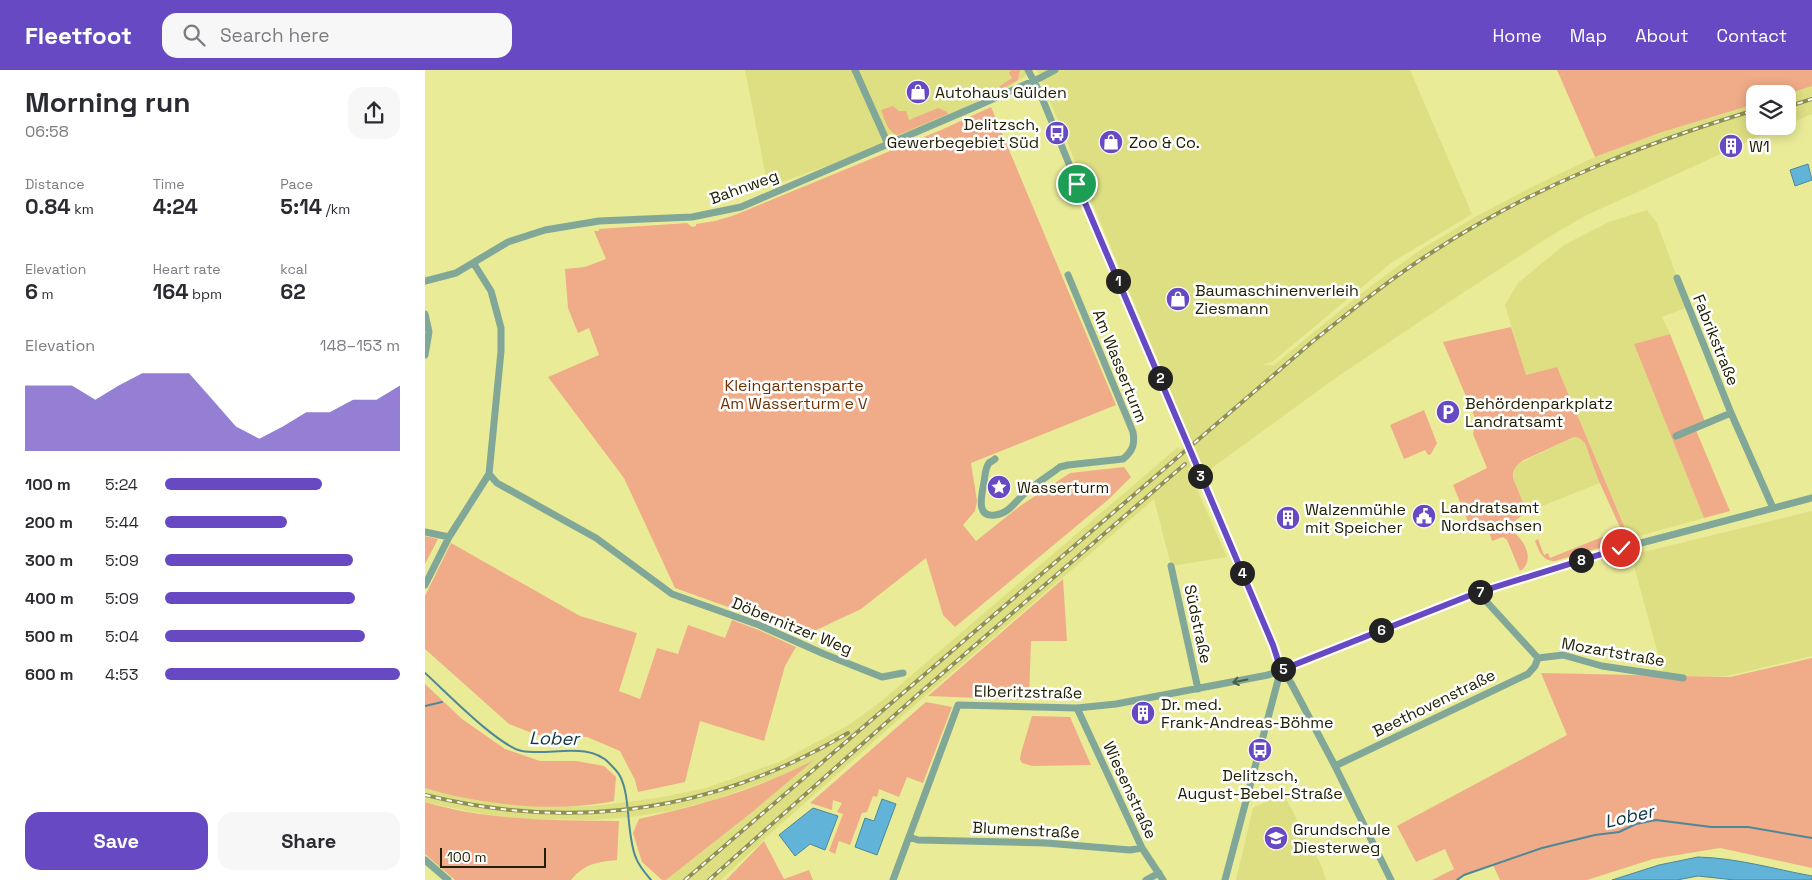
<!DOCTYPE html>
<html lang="en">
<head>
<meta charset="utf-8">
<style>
  :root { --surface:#fff; --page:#f7f7f7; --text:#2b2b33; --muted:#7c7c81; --accent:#674ac3 }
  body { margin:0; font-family:"Space Grotesk",sans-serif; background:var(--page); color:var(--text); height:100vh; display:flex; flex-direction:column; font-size:19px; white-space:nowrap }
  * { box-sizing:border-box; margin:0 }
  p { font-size:16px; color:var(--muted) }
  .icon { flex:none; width:28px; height:28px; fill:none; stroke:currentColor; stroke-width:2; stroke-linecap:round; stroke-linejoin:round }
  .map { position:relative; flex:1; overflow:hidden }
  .drawer { display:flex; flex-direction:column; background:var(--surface); width:425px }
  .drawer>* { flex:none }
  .controls { position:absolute; left:1321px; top:15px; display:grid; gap:10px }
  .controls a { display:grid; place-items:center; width:50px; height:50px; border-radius:10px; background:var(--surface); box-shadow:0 2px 12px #0003; font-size:25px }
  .scale { position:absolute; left:15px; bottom:12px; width:106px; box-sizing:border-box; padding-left:5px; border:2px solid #212000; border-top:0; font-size:14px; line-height:18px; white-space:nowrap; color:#212000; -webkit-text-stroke:4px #fff; paint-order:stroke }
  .pin { position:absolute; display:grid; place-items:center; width:42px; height:42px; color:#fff; margin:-21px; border:2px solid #fff; border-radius:50%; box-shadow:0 1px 5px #0007 }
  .km { position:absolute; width:25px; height:25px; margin:-12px; border-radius:50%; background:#222; color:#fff; font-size:14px; line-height:25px; text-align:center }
  .round { display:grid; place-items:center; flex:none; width:52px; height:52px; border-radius:15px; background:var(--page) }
  .overview { display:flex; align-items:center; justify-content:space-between; height:85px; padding:0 25px }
  h1 { font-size:28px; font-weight:800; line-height:38px }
  .figures { display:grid; grid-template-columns:repeat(3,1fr); gap:8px; height:85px; padding:5px 25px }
  .figures div { display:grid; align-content:center }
  .figures b { font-size:21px; font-weight:800 }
  .figures small { font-size:14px; font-weight:400 }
  .figures p { font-size:14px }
  .chart { height:140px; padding:10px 25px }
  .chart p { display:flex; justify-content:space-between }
  .chart svg { width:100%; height:90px; margin-top:5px; fill:var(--accent); opacity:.7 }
  .action { display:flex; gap:10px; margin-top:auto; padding:10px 25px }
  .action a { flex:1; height:58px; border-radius:15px; background:var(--accent); color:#fff; font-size:20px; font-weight:800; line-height:58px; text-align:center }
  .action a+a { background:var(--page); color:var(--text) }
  ul { padding:0 25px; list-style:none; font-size:16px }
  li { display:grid; grid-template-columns:80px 60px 1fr; align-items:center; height:38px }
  li i { height:12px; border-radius:6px; background:var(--accent) }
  header { display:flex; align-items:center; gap:30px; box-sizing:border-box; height:70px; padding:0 25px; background:var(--accent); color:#fff }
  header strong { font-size:24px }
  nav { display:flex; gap:28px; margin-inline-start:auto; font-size:18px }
  .search { width:350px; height:45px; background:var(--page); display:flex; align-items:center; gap:12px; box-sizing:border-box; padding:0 18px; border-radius:15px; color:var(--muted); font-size:19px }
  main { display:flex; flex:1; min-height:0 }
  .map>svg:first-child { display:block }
  .built { fill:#dedf82 }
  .green { fill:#f0ac88 }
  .water { fill:#61b3d8; stroke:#4e8797 }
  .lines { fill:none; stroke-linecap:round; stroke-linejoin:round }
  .stream { stroke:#4e8797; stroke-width:2 }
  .minor { stroke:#80a798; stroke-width:7 }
  .rail-casing { stroke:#8e8f53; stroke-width:4 }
  .rail { stroke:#fff; stroke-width:2; stroke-dasharray:5.5; stroke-linecap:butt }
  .oneway { stroke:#4c5d44 }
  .route-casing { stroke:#fff; stroke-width:10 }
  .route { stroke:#674ac3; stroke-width:6 }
  .labels { text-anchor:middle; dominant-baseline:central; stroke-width:5; stroke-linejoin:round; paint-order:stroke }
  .poi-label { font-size:16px; fill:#212000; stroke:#fff; text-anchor:start }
  .street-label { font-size:16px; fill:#212000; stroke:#fff }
  .park-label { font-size:16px; fill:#6e3103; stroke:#fff }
  .water-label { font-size:18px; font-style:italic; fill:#0f3545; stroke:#fff }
</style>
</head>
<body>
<header>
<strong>Fleetfoot</strong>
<div class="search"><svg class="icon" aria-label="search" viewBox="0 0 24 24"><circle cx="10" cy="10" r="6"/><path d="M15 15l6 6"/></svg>Search here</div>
<nav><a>Home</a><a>Map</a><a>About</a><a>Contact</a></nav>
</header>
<main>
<section class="drawer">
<div class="overview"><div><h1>Morning run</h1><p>06:58</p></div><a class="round"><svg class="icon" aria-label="share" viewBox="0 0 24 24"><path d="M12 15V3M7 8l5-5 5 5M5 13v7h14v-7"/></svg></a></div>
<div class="figures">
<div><p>Distance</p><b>0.84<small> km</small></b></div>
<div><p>Time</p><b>4:24</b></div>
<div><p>Pace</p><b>5:14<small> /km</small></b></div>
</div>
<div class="figures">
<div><p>Elevation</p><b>6<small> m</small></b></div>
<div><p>Heart rate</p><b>164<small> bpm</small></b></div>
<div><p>kcal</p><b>62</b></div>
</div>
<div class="chart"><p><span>Elevation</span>148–153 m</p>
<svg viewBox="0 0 160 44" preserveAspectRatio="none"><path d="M0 44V12L10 12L20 12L30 19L40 12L50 6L60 6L70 6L80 19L90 32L100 38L110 32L120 25L130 25L140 19L150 19L160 12V44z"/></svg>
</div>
<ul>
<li><b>100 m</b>5:24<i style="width:67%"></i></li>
<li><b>200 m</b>5:44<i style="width:52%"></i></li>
<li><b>300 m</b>5:09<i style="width:80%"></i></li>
<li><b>400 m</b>5:09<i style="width:81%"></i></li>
<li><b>500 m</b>5:04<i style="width:85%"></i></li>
<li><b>600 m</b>4:53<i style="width:100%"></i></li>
</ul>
<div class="action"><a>Save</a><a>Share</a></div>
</section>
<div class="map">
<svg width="1387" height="810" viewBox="0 0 1387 810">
  <rect width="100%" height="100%" fill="#e9eb97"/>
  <path class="built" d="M320,0H609L567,29L463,74L343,117Z
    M612,0H985L1047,144L966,193L847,292L837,295H849L938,222L995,180L1050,147L1109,116L1170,87L1237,62L1330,34V56H1357L1162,145L1127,165L1030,228L912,307L780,403L774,389L763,399L802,487L746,496L729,429L501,625L345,764L296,810H241L326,743L386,692L359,705L285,731L245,741L206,747L167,750L94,749L47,742L0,732V718L49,729L95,735L133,737L167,736L203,732L243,726L281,718L354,692L424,655L454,633L753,377L755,380L766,370Z
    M1387,16V44L1363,54L1362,24Z
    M1222,140L1232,153L1263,237L1237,247L1245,264L1209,274L1279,448L1214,466L1203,464L1132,297L1101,306L1080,235L1093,213L1139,175L1184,152Z
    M1149,367L1154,368L1160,373L1175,413L1102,442L1088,408L1091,395Z
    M1387,441V586L1302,606H1241L1236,595L1206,485Z
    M858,723L897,797L901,810H811L828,738Z"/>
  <path class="green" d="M586,0H595L593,10L559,29H556L555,24L562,25L587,8L584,3Z
    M1132,0H1387V16L1362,24H1330V34L1237,62L1170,87Z
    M468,36L474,41H481L484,50L513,38L522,42L523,44L473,65C462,62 460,49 456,40Z
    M566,37L691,335L546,393L552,431L550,441L538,455L551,471L595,436L645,403L699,397L706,407L684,429L530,557L518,545L501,488L436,539L387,562L379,568L331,547L250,518L199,408L123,307L174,285L164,258L153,263L143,238L140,199L160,197L181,189L169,161H174V159L262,153L267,157L271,156V154L290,151L310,145L516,60Z
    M1086,257L1101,305L1132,297L1203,465H1206V470L1199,466L1173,409L1160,373L1154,368L1149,367L1099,390C1091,395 1088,399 1088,408L1102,442L1088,452L1084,460C1098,466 1112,490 1095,501L1082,470L1078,467L1067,471L1063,458L1056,456L1035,464L1041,454L1042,449L1028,415L1062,398L1048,364L1051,350L1018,272Z
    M1245,264L1281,354L1270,358L1305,441L1279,448L1209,274Z
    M999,340L1012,373L1006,384L1003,385L1000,380L979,389L965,355Z
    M1187,463L1189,469L1187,474L1130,491C1117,491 1114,481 1110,471L1113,469L1119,485L1123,483L1125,488Z
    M0,466L13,469L0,494Z
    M26,473L155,546L212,563L194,621L215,629L232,578L253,584L263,555L300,568L307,550L336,561L371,577L360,596L339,671L275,651L260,712L213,722L210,710L195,681L162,667L112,665L84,654L0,579V526Z
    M638,509L642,571H606L604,630L503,626Z
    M1387,588V798L1295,778L1228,789L1162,810H1075L1068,795L1039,805L1032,810H1007L1029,799L1020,779L991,792L972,756L1142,665L1116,603L1305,607Z
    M0,614L37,649L80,679L115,691H151L179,696L191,707L189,731C132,743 55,735 0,718Z
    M501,632L527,637L498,713L482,707L474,727L454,719L452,727L448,726L442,742L437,743L425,775L414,771L410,784L404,781L418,744L412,742L417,733L408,730L407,740L385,733Z
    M607,646L645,647L666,695L607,696L597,693L595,689L596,683Z
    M389,690L326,743L241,810H237L217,792L208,763L214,749C238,743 262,738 285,731C321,721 356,707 389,690Z
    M0,732C63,751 129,750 194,751L192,790C172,792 159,794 146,810H30L0,784Z
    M339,771L359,809L384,800L388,810H301Z"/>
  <path class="water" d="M1383,94L1387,110L1370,116L1365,100Z
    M457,729L471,734L452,785L430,777L440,748L449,751Z
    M388,738L413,746L400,780L385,774L370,786L354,765Z
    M1273,787C1312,788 1349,799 1387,806V810H1310L1273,806L1252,810H1187L1234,795Z"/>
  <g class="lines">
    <path class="stream" d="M0,603C21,622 73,676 97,681C126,686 164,671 185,694C188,697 193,702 195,706C206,727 201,764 211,788C214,796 220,803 226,810
      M0,636L17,632
      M1032,810L1039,805L1117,778L1170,765L1194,762L1211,754L1231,750L1286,757H1323L1387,768"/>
    <path class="minor" d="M430,0L463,74
      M603,0L615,23L671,160L850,581L856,599L866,613L910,696L966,810
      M49,194L66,221L76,258V281L64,404L72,413L171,468L247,524L334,555L399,584L457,607L478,603
      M1252,208L1306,343L1348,438
      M0,211L31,203L83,172L120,160L174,151L267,147L316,137L552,36L615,8L630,0
      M0,244L4,262L0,285
      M1251,366L1306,343
      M570,389C568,391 565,392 564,393C560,398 560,407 559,412C557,424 550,448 570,445C583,444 589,433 598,425C609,415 623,406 635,397L643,395L698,389C708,381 710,374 708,362L643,205
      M0,462L24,467
      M746,496L773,619
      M0,515L24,467L64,404
      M1051,523L1060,530L1113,588
      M1113,588L1138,585L1177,596L1258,608
      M652,638L717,778L738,810
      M910,696L1103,604L1110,596L1113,588
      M484,767L493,770L621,773L705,780L717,778
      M0,790L23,810
      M468,810L533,635L652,638L691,634L843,605L1051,523L1216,473L1387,428
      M721,810L734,803
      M800,810L856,599"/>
    <g class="rail-casing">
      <path id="rail" d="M1362,37L1387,29
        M0,725C150,762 290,742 423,663
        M260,810L887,272C927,240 966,208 1009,181C1108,117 1217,74 1330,40
        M284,810L489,628L760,394"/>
    </g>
    <use href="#rail" class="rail"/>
  </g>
  <defs><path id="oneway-shaft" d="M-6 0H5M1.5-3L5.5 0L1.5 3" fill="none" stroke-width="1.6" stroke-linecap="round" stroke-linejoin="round" transform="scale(1.25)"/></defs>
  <use class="oneway" href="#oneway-shaft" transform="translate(815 611) rotate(169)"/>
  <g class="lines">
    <g class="route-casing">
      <path id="route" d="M652,114L848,575L856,600L1051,523L1196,478"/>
    </g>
    <use href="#route" class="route"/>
  </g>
  <defs>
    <g id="shop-disc" transform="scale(1.25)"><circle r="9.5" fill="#674ac3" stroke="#fff"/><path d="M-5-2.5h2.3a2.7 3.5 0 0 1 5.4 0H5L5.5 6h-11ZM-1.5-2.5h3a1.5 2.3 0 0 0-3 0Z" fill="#fff"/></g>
    <g id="bus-disc" transform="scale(1.25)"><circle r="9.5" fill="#674ac3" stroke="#fff"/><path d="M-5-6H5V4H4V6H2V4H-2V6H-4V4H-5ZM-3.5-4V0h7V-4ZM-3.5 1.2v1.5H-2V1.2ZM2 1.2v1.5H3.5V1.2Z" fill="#fff"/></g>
    <g id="building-disc" transform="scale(1.25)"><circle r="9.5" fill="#674ac3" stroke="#fff"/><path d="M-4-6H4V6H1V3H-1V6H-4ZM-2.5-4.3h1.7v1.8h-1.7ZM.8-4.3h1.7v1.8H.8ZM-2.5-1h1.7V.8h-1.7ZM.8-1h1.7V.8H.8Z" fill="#fff"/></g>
    <g id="parking-disc" transform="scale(1.25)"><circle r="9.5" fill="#674ac3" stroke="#fff"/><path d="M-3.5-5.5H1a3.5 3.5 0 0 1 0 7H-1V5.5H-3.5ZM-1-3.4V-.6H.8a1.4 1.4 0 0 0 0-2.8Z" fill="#fff"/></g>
    <g id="sight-disc" transform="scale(1.25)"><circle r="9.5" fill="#674ac3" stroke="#fff"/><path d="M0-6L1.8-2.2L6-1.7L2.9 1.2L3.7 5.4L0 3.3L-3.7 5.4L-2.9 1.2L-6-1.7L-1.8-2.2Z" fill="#fff"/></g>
    <g id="civic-disc" transform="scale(1.25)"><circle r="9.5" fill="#674ac3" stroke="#fff"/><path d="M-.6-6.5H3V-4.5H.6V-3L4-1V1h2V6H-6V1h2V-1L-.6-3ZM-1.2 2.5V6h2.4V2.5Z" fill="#fff"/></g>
    <g id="school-disc" transform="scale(1.25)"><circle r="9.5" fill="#674ac3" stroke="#fff"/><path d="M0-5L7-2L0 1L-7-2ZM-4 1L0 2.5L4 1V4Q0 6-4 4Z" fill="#fff"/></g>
  </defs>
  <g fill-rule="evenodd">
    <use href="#shop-disc" x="493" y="22"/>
    <use href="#bus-disc" x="632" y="63"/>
    <use href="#shop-disc" x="686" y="72"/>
    <use href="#building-disc" x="1306" y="76"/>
    <use href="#shop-disc" x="753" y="229"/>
    <use href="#parking-disc" x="1023" y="342"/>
    <use href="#sight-disc" x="574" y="417"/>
    <use href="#civic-disc" x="999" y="446"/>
    <use href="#building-disc" x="863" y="448"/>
    <use href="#building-disc" x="718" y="643"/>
    <use href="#bus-disc" x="835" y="680"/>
    <use href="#school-disc" x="851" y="768"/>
  </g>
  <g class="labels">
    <g class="poi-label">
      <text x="510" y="22">Autohaus Gülden</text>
      <text x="614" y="54" text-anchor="end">Delitzsch,<tspan x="614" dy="18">Gewerbegebiet Süd</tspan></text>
      <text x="704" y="72">Zoo &amp; Co.</text>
      <text x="1324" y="76">W1</text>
      <text x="770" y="220">Baumaschinenverleih<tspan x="770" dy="18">Ziesmann</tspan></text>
      <text x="1040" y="333">Behördenparkplatz<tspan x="1040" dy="18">Landratsamt</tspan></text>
      <text x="592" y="417">Wasserturm</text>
      <text x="1016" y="437">Landratsamt<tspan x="1016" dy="18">Nordsachsen</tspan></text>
      <text x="880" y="439">Walzenmühle<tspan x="880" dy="18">mit Speicher</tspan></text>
      <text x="736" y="634">Dr. med.<tspan x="736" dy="18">Frank-Andreas-Böhme</tspan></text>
      <text x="835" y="705" text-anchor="middle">Delitzsch,<tspan x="835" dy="18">August-Bebel-Straße</tspan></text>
      <text x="868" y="759">Grundschule<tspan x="868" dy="18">Diesterweg</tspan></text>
    </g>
    <g class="street-label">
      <text transform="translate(319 117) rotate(-20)">Bahnweg</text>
      <text transform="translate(1291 270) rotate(68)">Fabrikstraße</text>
      <text transform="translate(695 296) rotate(68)">Am Wasserturm</text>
      <text transform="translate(773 554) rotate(78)">Südstraße</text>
      <text transform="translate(367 556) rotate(22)">Döbernitzer Weg</text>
      <text transform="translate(1188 582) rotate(10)">Mozartstraße</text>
      <text transform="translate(603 622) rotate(1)">Elberitzstraße</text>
      <text transform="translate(1009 633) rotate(-26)">Beethovenstraße</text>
      <text transform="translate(705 720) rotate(65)">Wiesenstraße</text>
      <text transform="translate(601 760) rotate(3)">Blumenstraße</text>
    </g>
    <g class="park-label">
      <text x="369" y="315">Kleingartensparte<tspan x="369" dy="18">Am Wasserturm e V</tspan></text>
    </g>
    <g class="water-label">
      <text transform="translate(129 668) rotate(1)">Lober</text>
      <text transform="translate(1204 746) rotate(-13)">Lober</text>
    </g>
  </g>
</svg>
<div class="controls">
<a><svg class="icon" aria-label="layers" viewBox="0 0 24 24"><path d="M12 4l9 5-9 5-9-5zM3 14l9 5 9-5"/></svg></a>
</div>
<div class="scale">100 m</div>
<div class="pin" style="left:652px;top:114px;background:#1e9e55"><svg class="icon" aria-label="arrive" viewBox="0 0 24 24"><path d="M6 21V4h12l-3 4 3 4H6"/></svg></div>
<div class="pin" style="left:1196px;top:478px;background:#d93025"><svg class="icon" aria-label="check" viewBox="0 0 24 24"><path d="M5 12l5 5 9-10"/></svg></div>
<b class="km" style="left:693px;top:211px">1</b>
<b class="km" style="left:735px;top:308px">2</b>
<b class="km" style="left:775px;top:406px">3</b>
<b class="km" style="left:817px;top:503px">4</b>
<b class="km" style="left:858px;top:599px">5</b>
<b class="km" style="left:956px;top:560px">6</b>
<b class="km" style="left:1055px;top:522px">7</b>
<b class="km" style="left:1156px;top:490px">8</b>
</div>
</main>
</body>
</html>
